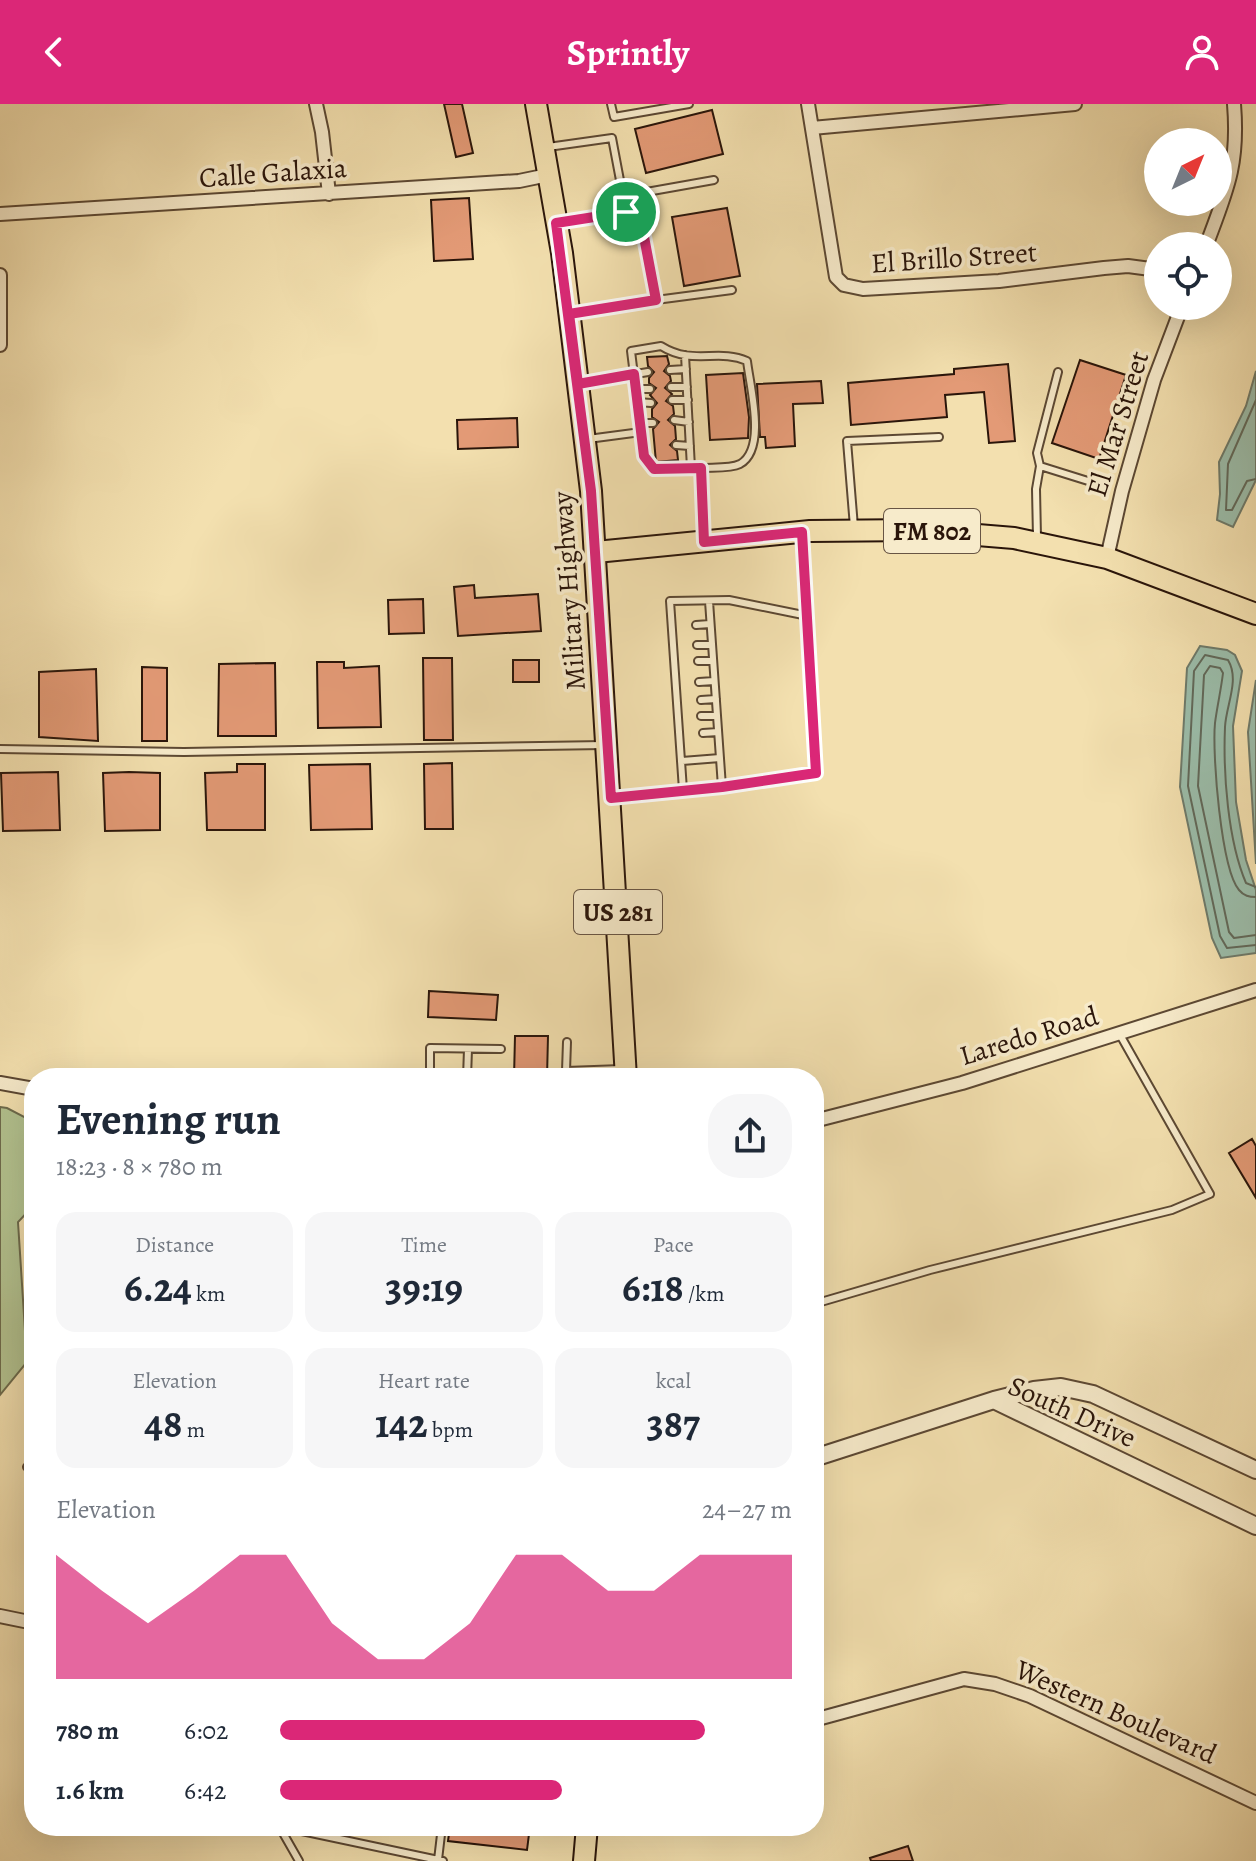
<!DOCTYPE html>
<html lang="en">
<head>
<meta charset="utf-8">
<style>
  :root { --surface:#fff; --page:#f6f6f7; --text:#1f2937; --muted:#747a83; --accent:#db2777 }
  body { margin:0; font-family:Alegreya,serif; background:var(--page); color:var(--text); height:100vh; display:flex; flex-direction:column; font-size:30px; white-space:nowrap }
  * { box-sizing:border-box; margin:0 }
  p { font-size:26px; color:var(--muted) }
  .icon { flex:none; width:44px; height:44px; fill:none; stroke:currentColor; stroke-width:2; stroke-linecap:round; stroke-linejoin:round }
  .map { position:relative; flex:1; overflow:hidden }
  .side { position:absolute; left:24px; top:964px; width:800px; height:768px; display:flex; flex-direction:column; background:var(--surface); border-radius:32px; box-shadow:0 8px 32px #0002 }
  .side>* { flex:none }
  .needle { width:52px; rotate:43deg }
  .tools { position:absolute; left:1144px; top:24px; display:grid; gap:16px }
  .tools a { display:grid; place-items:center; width:88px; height:88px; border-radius:50%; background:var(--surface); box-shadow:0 8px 32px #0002; font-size:40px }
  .pin { position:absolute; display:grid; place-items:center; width:68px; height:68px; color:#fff; margin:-34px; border:4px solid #fff; border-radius:50%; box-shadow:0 2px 8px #0007 }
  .round { display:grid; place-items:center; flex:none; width:84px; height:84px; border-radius:32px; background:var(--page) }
  .summary { display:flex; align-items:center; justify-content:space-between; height:136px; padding:0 32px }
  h1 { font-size:44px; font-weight:700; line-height:60px }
  .metrics { display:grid; grid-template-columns:repeat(3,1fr); gap:12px; height:136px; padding:8px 32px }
  .metrics div { display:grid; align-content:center; border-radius:20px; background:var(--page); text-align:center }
  .metrics b { font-size:40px; font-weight:700 }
  .metrics small { font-size:22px; font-weight:400 }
  .metrics p { font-size:22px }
  .chart { height:224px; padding:16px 32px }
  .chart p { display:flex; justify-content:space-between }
  .chart svg { width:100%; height:144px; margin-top:8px; fill:var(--accent); opacity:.7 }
  ul { padding:0 32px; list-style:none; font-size:26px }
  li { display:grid; grid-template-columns:128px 96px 1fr; align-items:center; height:60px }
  li i { height:20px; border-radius:10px; background:var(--accent) }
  header { display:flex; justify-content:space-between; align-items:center; height:104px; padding:0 32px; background:var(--accent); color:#fff; font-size:36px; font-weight:700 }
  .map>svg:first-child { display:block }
  .green { fill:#b4c390; stroke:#6f6c4d; stroke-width:2 }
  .water { fill:#9bbdaa; stroke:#6e7a6a; stroke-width:2 }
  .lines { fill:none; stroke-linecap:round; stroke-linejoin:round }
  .shore { stroke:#62695a; stroke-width:2 }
  .building { fill:#e39a76; stroke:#2a150a; stroke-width:2 }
  .service-casing { stroke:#5c4833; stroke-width:10 }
  .minor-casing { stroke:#5c4833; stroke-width:16 }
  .tertiary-casing { stroke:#5c4833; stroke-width:20 }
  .primary-casing { stroke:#2a150a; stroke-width:24 }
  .service { stroke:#f7ebcb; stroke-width:6 }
  .minor { stroke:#f7ebcb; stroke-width:12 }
  .tertiary { stroke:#f7ebcb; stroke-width:16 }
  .primary { stroke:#f3e0af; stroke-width:20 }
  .route-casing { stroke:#fff; stroke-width:16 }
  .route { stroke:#db2777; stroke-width:10 }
  .labels { text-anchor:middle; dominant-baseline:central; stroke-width:7; stroke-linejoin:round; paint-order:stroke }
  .shield { fill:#f7ebcb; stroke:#685544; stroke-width:2 }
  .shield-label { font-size:26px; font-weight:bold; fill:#2a150a }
  .street-label { font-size:28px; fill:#2a150a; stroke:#f7ebcb }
</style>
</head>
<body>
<header><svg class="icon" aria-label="back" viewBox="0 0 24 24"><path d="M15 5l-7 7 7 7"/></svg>Sprintly<svg class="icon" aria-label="person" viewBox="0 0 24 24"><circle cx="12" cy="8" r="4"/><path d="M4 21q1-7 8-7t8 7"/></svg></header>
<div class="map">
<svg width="1256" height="1757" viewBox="0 0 1256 1757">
  <rect width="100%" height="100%" fill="#f3e0af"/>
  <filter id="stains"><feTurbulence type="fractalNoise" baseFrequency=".0025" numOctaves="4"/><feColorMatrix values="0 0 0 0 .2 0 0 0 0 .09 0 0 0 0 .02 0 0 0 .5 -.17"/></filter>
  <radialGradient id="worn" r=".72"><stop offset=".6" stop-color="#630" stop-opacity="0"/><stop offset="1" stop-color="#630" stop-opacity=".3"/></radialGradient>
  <path class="green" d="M0,1003L7,1004L34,1018V1101L18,1118L27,1258L0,1291Z"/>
  <path class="water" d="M1256,267V376L1233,423L1217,416L1220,390L1219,358L1246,302Z
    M1200,542L1227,546L1235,551L1242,567L1233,622L1236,698L1246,756L1256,786V849L1221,854L1212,834L1180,683L1187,564Z
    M1256,576V760L1248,628Z"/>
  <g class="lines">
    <path class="shore" d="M1256,296L1228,360L1226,406H1232L1247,377L1256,375
      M1256,783L1246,779C1228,737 1223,670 1225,623C1226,601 1240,576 1228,556L1205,551L1194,567L1188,682L1220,832L1227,844L1256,841
      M1256,793C1249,793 1244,792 1239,786C1221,765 1212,649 1215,619C1217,603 1221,586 1223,569L1220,564L1210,562L1204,571L1198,682L1229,828L1234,834L1256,831"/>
  </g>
  <path class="building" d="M444,0H462L473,49L456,53Z
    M712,6L723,50L646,69L635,25Z
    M469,94L473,155L434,157L431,96Z
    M727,104L740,172L684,182L672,113Z
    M667,252L669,260L664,267L670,272L671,277L665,284L672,290L666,297L673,302L674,310L668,316L675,322L676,335L670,341L677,347L678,356L656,358L653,325L659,318L652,313V305L657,299L650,291L656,284L649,279V274L654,268L648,262L647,253Z
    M1080,256L1126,271L1099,355L1052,339Z
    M1008,260L1015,337L989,339L984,288L945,291L947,313L851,321L848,279L954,270V265Z
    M743,269L749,313L748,334L710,336L706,271Z
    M821,277L823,299L793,300L795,342L766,344L765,333H760L757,280Z
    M517,314L518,343L458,345L457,316Z
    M474,481L475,494L538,490L541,527L458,532L454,483Z
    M423,495L424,529L389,530L388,496Z
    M423,554H452L453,636H424Z
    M513,556H539V578H513Z
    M317,558H344V564L379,562L381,623L318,624Z
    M275,559L276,632H218L219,560Z
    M142,563L167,564V637H142Z
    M96,565L98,637L39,633V568Z
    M452,659L453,725H425L424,660Z
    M237,660H265V726H207L205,669L237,668Z
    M370,660L372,725L311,726L309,661Z
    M58,668L60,726L3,727L1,669Z
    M129,668L160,669V726L105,727L103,669Z
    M429,887L498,891L496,916L428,913Z
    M515,932H548L547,974H514Z
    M1252,1035L1256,1042V1094L1229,1049Z
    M450,1722H530L527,1746L448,1737Z
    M908,1742L913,1757H871L870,1754Z"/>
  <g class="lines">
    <g class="service-casing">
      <path id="service" d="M611,0L614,13L689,0
        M548,43L612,34L626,108L560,118
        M624,92L714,76
        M656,196L732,186
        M574,209L656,196L641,117L626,108
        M685,251L691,364
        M670,266L686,265
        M581,279L648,268
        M671,283H687
        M636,285H650
        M672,296H688
        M637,298L651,299
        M674,316L689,318
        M640,319H653
        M588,335L641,328
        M676,341L690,342
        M1040,362L1088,377
        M701,364L654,365L644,352L631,247L661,242C693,262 718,244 747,257C750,283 767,345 740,360C730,365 712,363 701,364L704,434
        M854,423L847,337L939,333
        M1037,433L1036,385L1040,362L1037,349L1058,268
        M709,497L722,683
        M696,521L710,520
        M697,541H712
        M698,557H713
        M699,578L714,577
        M701,596L716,595
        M701,612H716
        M703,629L718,628
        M0,645L184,648L604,641
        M682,657L720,654
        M683,686L670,497L729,496L808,512
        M615,694L816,669L802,432
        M566,967L567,938
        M430,974V944L501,945
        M467,974L468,945
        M567,974L566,967L622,965
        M814,1200L930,1166L1172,1106L1210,1090L1119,929
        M27,1363L34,1364
        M278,1722L443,1757
        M279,1722L299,1757
        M438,1756L442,1722"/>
    </g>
    <g class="minor-casing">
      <path id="minor" d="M316,0L322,28L329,90
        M808,0L836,173L844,181L863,185L999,177L1104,164L1128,162L1158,166
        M812,24L1075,0
        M0,110L519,77L548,71
        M1206,142C1227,86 1239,61 1234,0
        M0,171V241
        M1107,454L1122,387L1154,276L1182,202
        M0,979L34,985
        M814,1017L962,979L1256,886
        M0,1512L34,1519
        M814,1616L964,1575L995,1580L1030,1592L1256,1699"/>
    </g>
    <g class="tertiary-casing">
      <path id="tertiary" d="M994,1296L1256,1422
        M814,1354L994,1296L1034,1286L1061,1283L1093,1290L1256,1366"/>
    </g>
    <g class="primary-casing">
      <path id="primary" d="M536,0L562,149L591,387L626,974
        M596,448L810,427L917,426L1014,434L1107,454L1256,510
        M584,1757L587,1722"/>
    </g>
    <use href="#service" class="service"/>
    <use href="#minor" class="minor"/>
    <use href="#tertiary" class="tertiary"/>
    <use href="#primary" class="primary"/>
  </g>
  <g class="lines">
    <g class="route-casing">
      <path id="route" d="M626,108L556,119L591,387L611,694L722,683L816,669L802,428L704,438L701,364L654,365L644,352L634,270L578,280L569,210L656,196L641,117L626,108"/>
    </g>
    <use href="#route" class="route"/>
  </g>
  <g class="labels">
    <g class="shield">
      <rect x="884" y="405" width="96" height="44" rx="6"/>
      <rect x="574" y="786" width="88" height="44" rx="6"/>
    </g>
    <g class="shield-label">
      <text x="932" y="427">FM 802</text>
      <text x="618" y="808">US 281</text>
    </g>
    <g class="street-label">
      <text transform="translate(273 69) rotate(-4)">Calle Galaxia</text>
      <text transform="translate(954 154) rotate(-4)">El Brillo Street</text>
      <text transform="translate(1118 320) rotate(-73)">El Mar Street</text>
      <text transform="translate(569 487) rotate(-94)">Military Highway</text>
      <text transform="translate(1029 932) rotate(-17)">Laredo Road</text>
      <text transform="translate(1072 1308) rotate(24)">South Drive</text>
      <text transform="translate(1116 1608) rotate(24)">Western Boulevard</text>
    </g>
  </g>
  <rect width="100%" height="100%" filter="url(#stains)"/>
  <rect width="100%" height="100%" fill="url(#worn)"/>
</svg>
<div class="tools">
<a><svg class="needle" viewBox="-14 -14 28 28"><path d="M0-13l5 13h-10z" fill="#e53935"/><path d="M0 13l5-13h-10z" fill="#747a83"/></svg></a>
<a><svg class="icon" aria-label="locate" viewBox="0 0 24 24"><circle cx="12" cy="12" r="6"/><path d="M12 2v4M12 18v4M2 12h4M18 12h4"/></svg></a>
</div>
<div class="pin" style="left:626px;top:108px;background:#1e9e55"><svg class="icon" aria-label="arrive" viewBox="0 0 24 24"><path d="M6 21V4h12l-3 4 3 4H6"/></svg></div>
<section class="side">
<div class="summary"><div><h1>Evening run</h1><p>18:23 · 8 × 780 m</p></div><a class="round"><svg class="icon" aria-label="share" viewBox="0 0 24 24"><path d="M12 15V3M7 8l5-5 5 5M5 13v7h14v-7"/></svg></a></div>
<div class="metrics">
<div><p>Distance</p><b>6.24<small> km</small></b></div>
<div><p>Time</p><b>39:19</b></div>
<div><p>Pace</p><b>6:18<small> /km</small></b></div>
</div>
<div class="metrics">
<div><p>Elevation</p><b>48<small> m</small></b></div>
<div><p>Heart rate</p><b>142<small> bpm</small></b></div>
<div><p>kcal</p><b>387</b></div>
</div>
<div class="chart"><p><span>Elevation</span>24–27 m</p>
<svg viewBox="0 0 160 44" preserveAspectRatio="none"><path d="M0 44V6L10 17L20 27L30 17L40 6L50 6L60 27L70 38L80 38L90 27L100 6L110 6L120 17L130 17L140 6L150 6L160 6V44z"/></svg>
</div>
<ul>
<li><b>780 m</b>6:02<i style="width:83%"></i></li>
<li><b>1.6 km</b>6:42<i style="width:55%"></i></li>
</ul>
</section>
</div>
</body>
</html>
